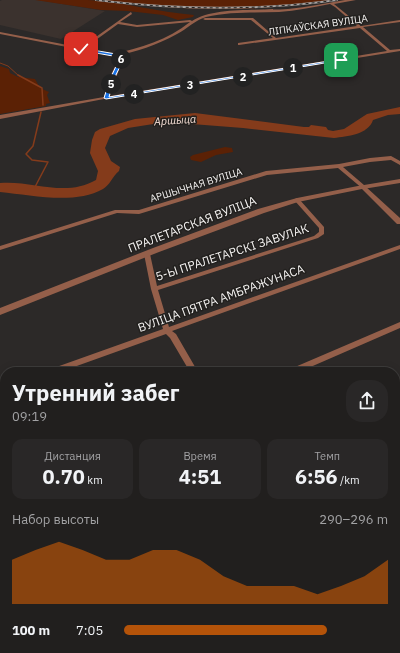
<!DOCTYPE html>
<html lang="ru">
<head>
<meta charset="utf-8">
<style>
  :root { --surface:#211f1e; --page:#292727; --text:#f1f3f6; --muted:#a2a2a4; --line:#3e3d3c; --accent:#b45309 }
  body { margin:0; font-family:"IBM Plex Sans",sans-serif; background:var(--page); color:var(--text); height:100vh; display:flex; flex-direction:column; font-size:15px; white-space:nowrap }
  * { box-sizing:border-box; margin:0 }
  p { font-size:13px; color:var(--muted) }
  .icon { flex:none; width:22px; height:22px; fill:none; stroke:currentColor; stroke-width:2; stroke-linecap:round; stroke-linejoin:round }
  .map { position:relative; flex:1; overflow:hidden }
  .sheet { position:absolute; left:0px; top:367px; width:400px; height:286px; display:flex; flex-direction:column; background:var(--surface); border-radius:16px 16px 0 0; box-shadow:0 2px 10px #0003,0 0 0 1px var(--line) }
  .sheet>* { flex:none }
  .pin { position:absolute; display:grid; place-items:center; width:34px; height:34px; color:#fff; margin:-17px; border-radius:8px; box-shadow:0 2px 6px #0006 }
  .km { position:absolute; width:20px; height:20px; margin:-10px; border-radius:50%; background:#222; color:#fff; font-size:11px; line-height:20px; text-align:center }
  .round { display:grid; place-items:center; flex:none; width:42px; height:42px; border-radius:16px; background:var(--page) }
  .summary { display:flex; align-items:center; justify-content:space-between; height:68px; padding:0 12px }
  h1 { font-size:22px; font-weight:700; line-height:30px }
  .stats { display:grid; grid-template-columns:repeat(3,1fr); gap:6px; height:68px; padding:4px 12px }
  .stats div { display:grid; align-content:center; border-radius:10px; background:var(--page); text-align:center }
  .stats b { font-size:20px; font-weight:700 }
  .stats small { font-size:11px; font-weight:400 }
  .stats p { font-size:11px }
  .chart { height:112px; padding:8px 12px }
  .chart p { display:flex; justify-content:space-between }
  .chart svg { width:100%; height:72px; margin-top:4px; fill:var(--accent); opacity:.7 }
  ul { padding:0 12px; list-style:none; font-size:13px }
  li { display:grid; grid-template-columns:64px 48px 1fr; align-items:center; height:30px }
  li i { height:10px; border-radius:5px; background:var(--accent) }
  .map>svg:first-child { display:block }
  .built { fill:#3b322e }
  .green { fill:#5b2105 }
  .water { fill:#843b1b }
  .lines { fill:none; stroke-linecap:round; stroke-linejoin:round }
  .stream-far1 { stroke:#843b1b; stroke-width:1 }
  .stream { stroke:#843b1b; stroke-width:1.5 }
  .minor { fill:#945f4a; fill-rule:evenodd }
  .tertiary { fill:#945f4a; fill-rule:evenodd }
  .rail-casing { stroke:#a4a1a0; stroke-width:2 }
  .rail { stroke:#22201e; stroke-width:1; stroke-dasharray:3; stroke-linecap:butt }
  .route { fill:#1a73e8; stroke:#fff }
  .labels { text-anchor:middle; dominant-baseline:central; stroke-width:3; stroke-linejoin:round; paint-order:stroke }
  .far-street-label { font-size:10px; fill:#f5f3f2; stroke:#22201e }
  .far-water-label { font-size:11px; font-style:italic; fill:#f4ddd4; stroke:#22201e }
  .street-label { font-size:12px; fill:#f5f3f2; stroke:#22201e }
</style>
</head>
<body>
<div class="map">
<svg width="400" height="653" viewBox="0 0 400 653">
  <rect width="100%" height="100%" fill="#2c2928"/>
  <path class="built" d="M2,0H38L105,11L61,39L0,25V1Z"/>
  <path class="green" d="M35,0C53,0 70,0 88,0C123,2 158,12 194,15L193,17L178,20L163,15L128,11L101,10Z
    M101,0H332C255,13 178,11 101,0Z
    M0,66L9,69L10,73L18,77L35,79L40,88L49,92L47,95L50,103L46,104V106L0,114Z
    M225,147L232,148L233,152L216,155L201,162L191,160L190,157L193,155Z"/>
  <path class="water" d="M400,107V114L388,115L373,120C368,135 347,136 334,138L243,128L166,122L128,128L110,136L105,148L111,161L120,167L119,171C112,177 110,185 103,189C75,205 31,195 0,192V183C32,180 65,198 96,180L98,171L90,153L92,140L95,132L100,129L135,119L195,113L304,127H309L311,125L326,127L328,130L333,131L344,129L367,114Z"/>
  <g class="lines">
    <path class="stream-far1" d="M0,63L8,66L19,76"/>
    <path class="stream" d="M18,75L42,88L43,105
      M35,187L48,162L32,160L26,154L33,146L41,112"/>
    <path class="minor" d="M345,0H356L334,4L361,26L400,20V22L363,27L390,50L400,49V51L106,99L104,98V97L387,51L360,28L239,45H238V43L273,38L251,20H205L203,19L205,18H253L276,38L357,26L335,7L330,4C313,7 296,11 279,12C255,13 230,11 206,17C195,20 187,29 177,34C157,45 136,52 114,56H113V54C140,48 168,40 190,22L137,27L118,24L82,50L79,49L131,12L132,14L120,22L137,25L190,20L192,21C215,6 260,11 288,9C308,7 326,3 345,0Z
      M391,156L400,161V165L391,160L370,162L343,167L364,185L400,179V183L363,189L338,168L267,175L139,214L117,213L0,250V246L115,210H139L266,171L339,164L370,158Z
      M297,198L299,199L324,227V234L318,238L158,290L169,327L400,245V249L172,331L176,334L198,372H190L170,338L166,334L60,372H47L48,370L163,329L151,289L144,254L145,253H149L150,254L157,286L314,236L319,232V228L295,201V199Z
      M400,322V328L299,372H287L288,370Z
      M5,385V391L0,393V387Z
      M400,431V439L395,442V434Z
      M5,487V496L0,498V489Z
      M400,611V623L395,625V613Z
      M5,630V640L0,642V632Z
      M337,648H353L352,652L350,653H334L335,649Z"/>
    <path class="tertiary" d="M0,32L114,54L123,58L109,98L0,119V115L104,97L109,79L118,60L113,56L0,34Z
      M363,185L365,186L400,218V224H397L362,189L298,202L264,213L159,252L0,315V308L153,248L258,209L297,198Z"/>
    <g class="rail-casing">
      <path id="rail" d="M96,0C177,10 256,11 337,0"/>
    </g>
    <use href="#rail" class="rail"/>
  </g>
  <path class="route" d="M81,48L116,54L123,60L114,79L109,97L341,59L343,60L106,99L104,98L110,79L119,60L113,56L79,50Z"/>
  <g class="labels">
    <g class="far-street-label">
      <text transform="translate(318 25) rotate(-8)">ЛІПКАЎСКАЯ ВУЛІЦА</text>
      <text transform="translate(196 185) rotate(-17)">АРШЫЧНАЯ ВУЛІЦА</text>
    </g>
    <g class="far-water-label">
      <text transform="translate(175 120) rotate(-4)">Аршыца</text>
    </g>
    <g class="street-label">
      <text transform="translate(192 224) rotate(-21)">ПРАЛЕТАРСКАЯ ВУЛІЦА</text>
      <text transform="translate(232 252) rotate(-18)">5-Ы ПРАЛЕТАРСКІ ЗАВУЛАК</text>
      <text transform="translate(221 298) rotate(-20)">ВУЛІЦА ПЯТРА АМБРАЖУНАСА</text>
    </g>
  </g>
</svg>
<div class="pin" style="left:341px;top:60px;background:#1e9e55"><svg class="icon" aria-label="arrive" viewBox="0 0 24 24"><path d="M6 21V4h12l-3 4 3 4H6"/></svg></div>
<div class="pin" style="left:81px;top:49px;background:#d93025"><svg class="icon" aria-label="check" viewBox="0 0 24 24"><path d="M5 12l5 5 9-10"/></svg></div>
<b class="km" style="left:293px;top:68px">1</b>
<b class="km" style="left:243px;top:77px">2</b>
<b class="km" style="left:190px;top:85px">3</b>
<b class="km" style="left:134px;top:94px">4</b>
<b class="km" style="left:111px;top:84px">5</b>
<b class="km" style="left:121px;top:59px">6</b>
<section class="sheet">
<div class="summary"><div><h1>Утренний забег</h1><p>09:19</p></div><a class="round"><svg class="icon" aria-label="share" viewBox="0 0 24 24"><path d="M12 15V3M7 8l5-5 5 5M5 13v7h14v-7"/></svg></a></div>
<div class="stats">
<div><p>Дистанция</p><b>0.70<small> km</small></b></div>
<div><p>Время</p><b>4:51</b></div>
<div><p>Темп</p><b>6:56<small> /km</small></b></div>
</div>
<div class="chart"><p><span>Набор высоты</span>290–296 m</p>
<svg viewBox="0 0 160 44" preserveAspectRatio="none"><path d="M0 44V17L10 11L20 6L30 11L40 17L50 17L60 11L70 11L80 17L90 27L100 33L110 33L120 33L130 38L140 33L150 27L160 17V44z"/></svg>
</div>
<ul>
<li><b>100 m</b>7:05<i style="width:77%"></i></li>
</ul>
</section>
</div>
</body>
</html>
